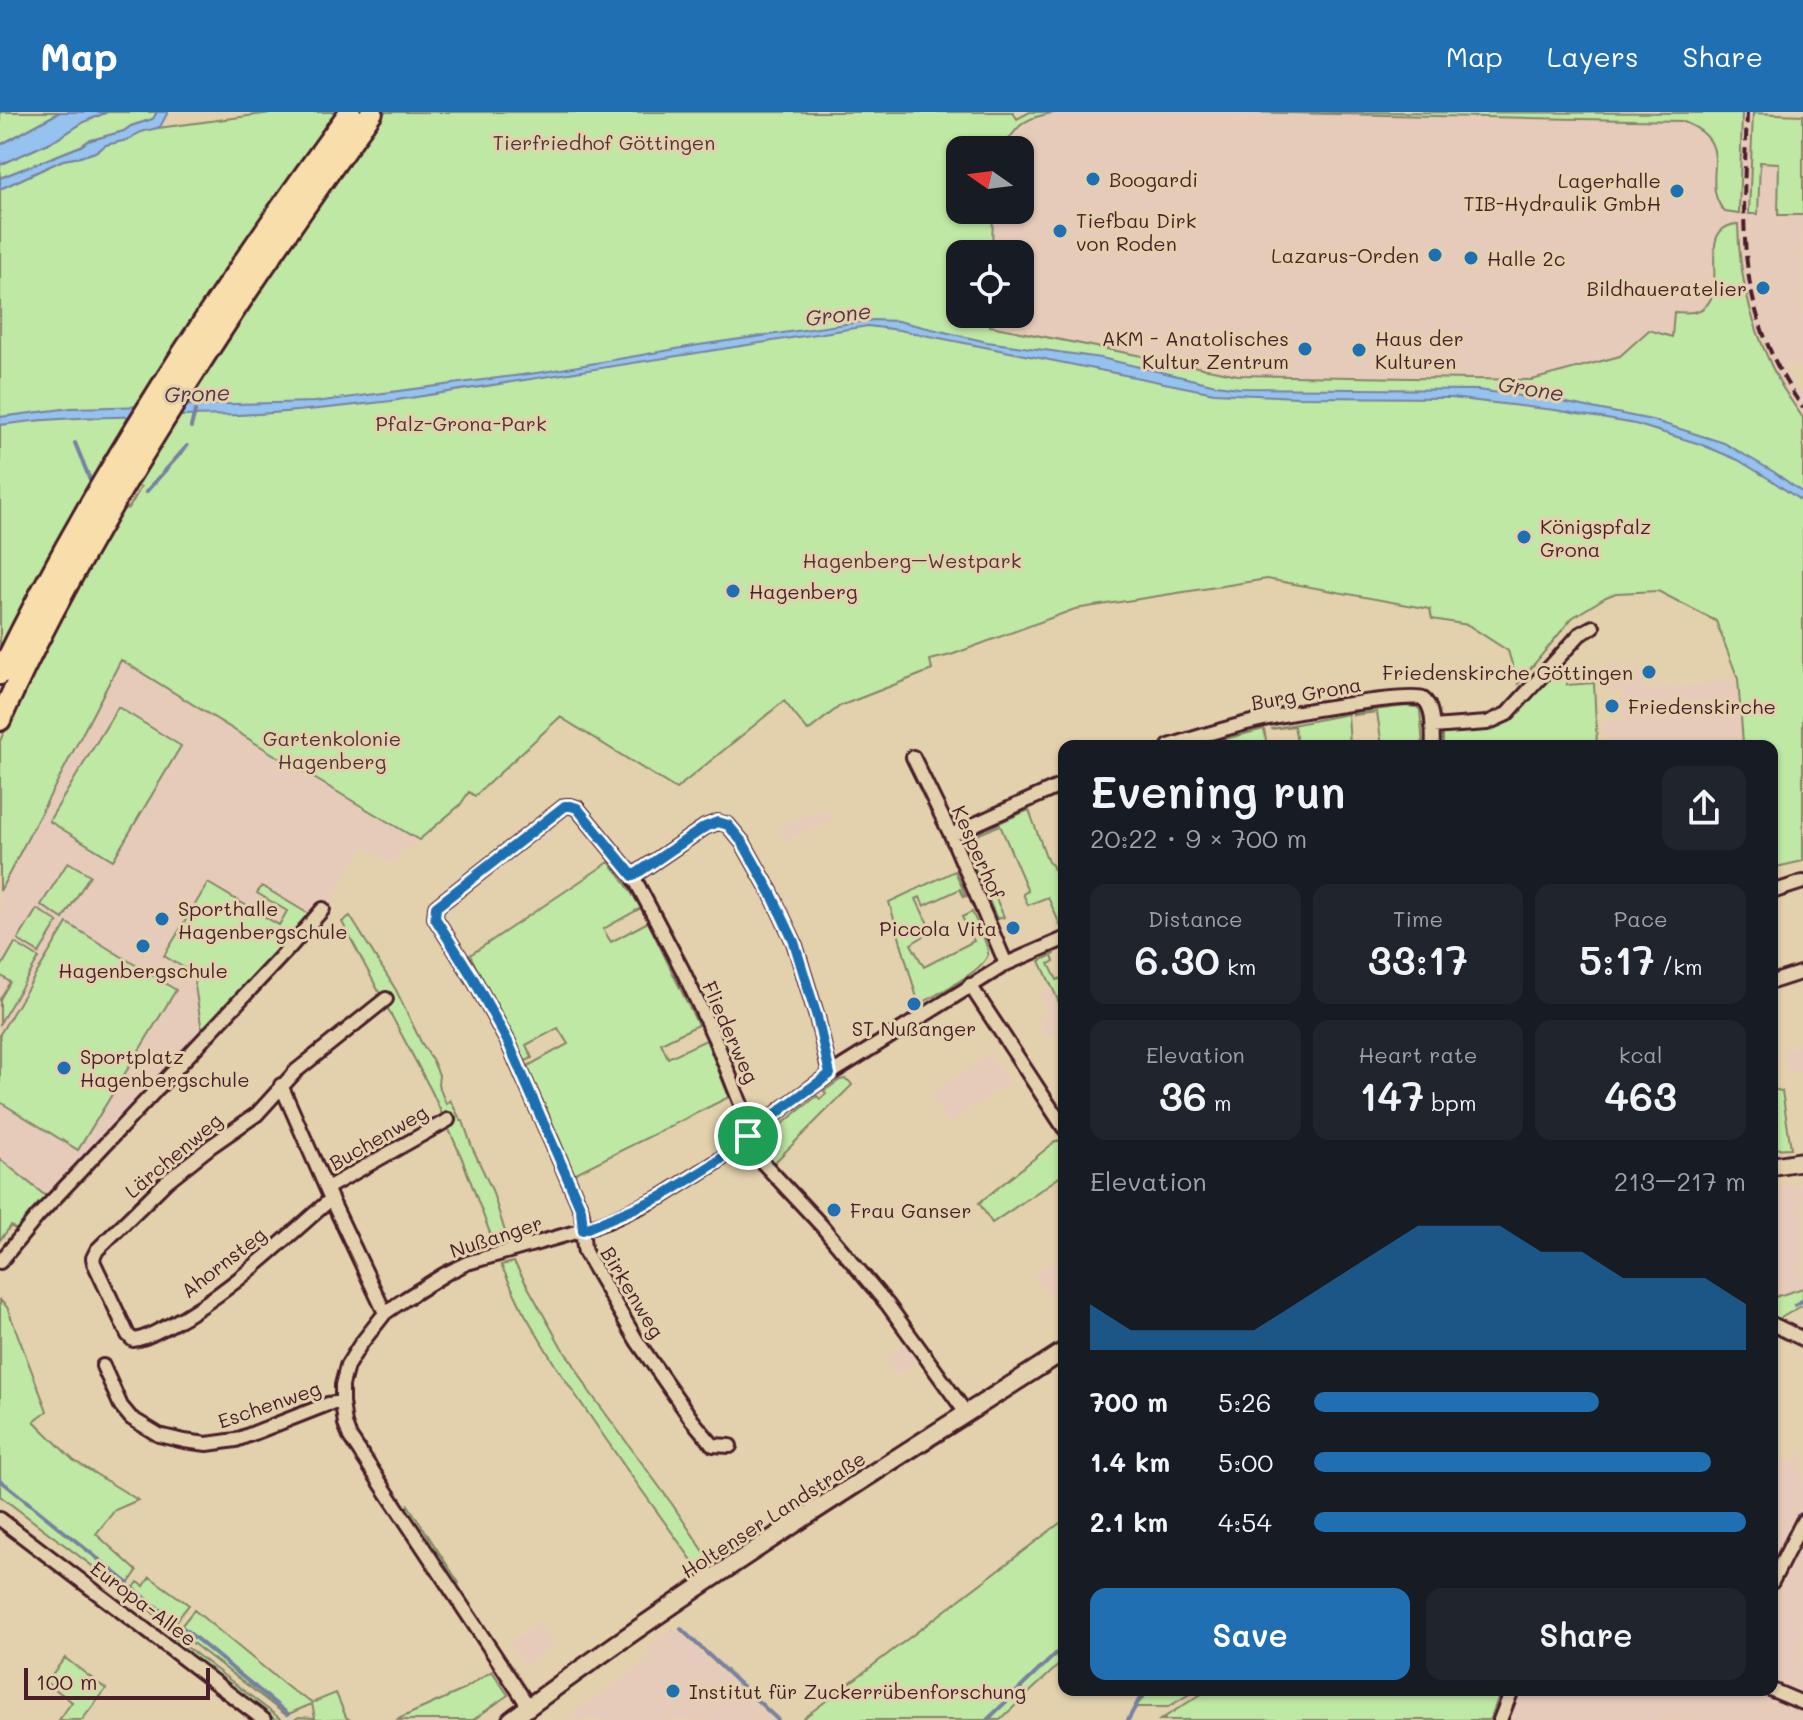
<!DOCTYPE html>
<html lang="en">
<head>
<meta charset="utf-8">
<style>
  :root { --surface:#171b24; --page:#20242c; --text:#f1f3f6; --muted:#9ea1a6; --accent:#1f6fb2 }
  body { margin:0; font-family:Mali,sans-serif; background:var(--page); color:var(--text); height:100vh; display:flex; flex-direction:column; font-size:30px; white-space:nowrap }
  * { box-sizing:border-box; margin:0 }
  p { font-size:26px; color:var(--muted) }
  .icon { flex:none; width:44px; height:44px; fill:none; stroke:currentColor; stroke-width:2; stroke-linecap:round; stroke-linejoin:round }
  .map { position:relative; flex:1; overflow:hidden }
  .drawer { position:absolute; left:1058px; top:628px; width:720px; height:956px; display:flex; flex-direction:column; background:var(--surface); border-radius:16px; box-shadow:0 2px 6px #0004 }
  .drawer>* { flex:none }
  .needle { width:52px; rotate:284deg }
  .buttons { position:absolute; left:946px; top:24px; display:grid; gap:16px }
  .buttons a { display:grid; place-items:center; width:88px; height:88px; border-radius:16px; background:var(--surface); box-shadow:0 2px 6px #0004; font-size:40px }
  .scale { position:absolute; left:24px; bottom:20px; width:186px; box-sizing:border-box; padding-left:8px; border:4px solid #4a1f2b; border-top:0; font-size:22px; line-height:28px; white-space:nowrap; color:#4a1f2b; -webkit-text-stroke:6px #e3d1ae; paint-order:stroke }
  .pin { position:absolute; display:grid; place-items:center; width:68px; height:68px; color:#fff; margin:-34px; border:4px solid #fff; border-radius:50%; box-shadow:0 2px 8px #0007 }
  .round { display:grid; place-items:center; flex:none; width:84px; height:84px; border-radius:16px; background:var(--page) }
  .overview { display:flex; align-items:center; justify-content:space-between; height:136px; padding:0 32px }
  h1 { font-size:44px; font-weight:600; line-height:60px }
  .stats { display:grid; grid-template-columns:repeat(3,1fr); gap:12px; height:136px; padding:8px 32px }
  .stats div { display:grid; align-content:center; border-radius:16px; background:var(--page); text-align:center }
  .stats b { font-size:40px; font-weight:600 }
  .stats small { font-size:22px; font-weight:400 }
  .stats p { font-size:22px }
  .chart { height:224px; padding:16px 32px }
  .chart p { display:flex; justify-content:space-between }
  .chart svg { width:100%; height:144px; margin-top:8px; fill:var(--accent); opacity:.7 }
  .cta { display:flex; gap:16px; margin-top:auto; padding:16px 32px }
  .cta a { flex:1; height:92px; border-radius:16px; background:var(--accent); color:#fff; font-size:32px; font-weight:600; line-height:92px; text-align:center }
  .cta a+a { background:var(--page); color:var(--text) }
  ul { padding:0 32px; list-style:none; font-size:26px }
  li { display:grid; grid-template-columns:128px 96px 1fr; align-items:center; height:60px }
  li i { height:20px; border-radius:10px; background:var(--accent) }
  header { display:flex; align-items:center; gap:48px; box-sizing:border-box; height:112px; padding:0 40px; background:var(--accent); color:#fff }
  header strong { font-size:38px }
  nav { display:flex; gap:44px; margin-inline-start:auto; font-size:28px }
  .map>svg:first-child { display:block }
  .built { fill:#e7cbba }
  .green { fill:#bfe8a4; stroke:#848468; stroke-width:2 }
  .water { fill:#95c2ef; stroke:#7781a1; stroke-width:2 }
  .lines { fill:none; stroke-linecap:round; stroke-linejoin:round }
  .stream { stroke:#7781a1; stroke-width:4 }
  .minor-casing { stroke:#4a1f2b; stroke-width:18 }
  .tertiary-casing { stroke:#4a1f2b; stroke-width:22 }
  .trunk-casing { stroke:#4a1f2b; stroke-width:26 }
  .minor { stroke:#e3d1ae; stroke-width:12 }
  .tertiary { stroke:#e3d1ae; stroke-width:16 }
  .trunk { stroke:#f8deab; stroke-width:20 }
  .rail { stroke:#4a1f2b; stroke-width:4; stroke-dasharray:12 6; stroke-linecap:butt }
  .route-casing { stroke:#fff; stroke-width:16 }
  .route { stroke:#1f6fb2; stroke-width:10 }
  .poi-dot { fill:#1f6fb2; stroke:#e3d1ae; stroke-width:3 }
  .labels { text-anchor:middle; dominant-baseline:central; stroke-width:6; stroke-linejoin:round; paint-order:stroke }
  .park-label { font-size:20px; fill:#563337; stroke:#e3d1ae }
  .poi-label { font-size:20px; fill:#4a1f2b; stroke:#e3d1ae; text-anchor:start }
  .street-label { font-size:20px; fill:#4a1f2b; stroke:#e3d1ae }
  .water-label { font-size:22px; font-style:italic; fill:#553748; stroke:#e3d1ae }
</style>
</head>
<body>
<header>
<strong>Map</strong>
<nav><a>Map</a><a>Layers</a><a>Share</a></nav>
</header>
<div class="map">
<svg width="1803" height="1608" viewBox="0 0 1803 1608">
  <rect width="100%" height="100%" fill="#e3d1ae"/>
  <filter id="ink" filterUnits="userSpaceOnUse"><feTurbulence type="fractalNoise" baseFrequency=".0125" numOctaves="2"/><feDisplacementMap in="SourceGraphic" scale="16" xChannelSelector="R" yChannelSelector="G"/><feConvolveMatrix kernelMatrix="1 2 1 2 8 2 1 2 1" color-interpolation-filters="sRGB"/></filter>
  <g filter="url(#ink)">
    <path class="built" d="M1058,0H1236L1742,10V1H1753L1752,9L1803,11V254L1783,255L1793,272L1800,281H1803V365L1497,268L1238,263L990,214V202H1020V142H992L993,98H1020V38H1002L1019,13L1035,3Z
      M120,548L273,642L419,728L390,752L365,734L329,791L323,788L303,816L202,919L48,1086L0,1047V779Z
      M1621,552V554L1641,553V566L1645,577L1738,567L1744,632L1721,634H1604L1602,610L1623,608L1622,578H1605L1604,553Z
      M828,695L834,707L785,730L776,715Z
      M1051,875L1064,901V930L1059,920L1047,927L1037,908L1048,900L1039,883Z
      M1803,932V958L1788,962L1782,938Z
      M990,941L1010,970L949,1012L929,983Z
      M1803,1072V1176L1772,1186V1075Z
      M1064,1142V1176L1049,1185L1036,1165L1032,1168L1030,1165Z
      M909,1229L919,1245L913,1249L914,1251L896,1264L884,1246Z
      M1803,1332V1608H1490L1501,1578H1772V1343L1794,1352Z
      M539,1510L555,1533L525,1554L509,1531Z
      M674,1515L774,1608H564L650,1547L647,1534Z"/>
    <path class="green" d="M0,0H60L0,33Z
      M107,0H157L153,7L131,14L124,19L88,29L81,34L0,66V53L57,27L84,10Z
      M278,0H1013L1017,7L1030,0H1058C1026,5 1019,10 1002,38H960V98H993L992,142H960V202H990V214L1238,263L1532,268L1620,244L1649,218L1672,225L1674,200C1682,200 1692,202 1700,198C1733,182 1692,115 1738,112C1739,167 1753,220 1779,269C1786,282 1795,294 1803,306V749L1772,756V634H1721L1743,631L1738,567L1716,509L1658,479L1616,481L1606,485L1572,506L1518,572L1508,539L1468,513L1432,507L1430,497L1267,467L1075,497L951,543L930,548L932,558L840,594L808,619L784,589L676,677L560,605L475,684L469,680L460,693L419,728L273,642L121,548L0,779V629L19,586L65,496L121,397L129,396L141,375L94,363L0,541V77L63,48L80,45L95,40L106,33L143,18Z
      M1236,0L1742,1L1739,102L1725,100C1696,68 1742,31 1681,9Z
      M1753,1L1803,3V103H1778L1779,51L1760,50L1758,102H1749Z
      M1559,551L1563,554L1562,565H1567V573L1594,571L1597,634H1443V619L1507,607L1530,586Z
      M1405,594L1417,595L1420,598L1423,634H1382L1377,600L1353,603V601Z
      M118,595L181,634L113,748L49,709Z
      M1348,602L1350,634H1298L1294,614L1271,617Z
      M1264,617L1267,634H1198Z
      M1029,698L1048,750L1052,753L1064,783V814L1061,815L1048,785L1028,793L1023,782L1028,779L1000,713L970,726L1004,805L997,807L965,733L971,723Z
      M68,750L90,763L63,807L41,793Z
      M609,750L620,763L641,796L603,817L611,830L648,810L698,913L661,931L668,946L706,928L729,985L574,1062L547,998L526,955L568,932L558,916L526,933L532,946L524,950L470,843Z
      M955,759L966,784L964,785L960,777L924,794L920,785L916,787L928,812L922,816L924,824L911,832L924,855L974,829L962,805L972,800C976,810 988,831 988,841C986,859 934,883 919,893L889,790Z
      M208,771L279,813L287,799L257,781L262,774L312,804L303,816L202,919L193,861L164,844Z
      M37,797L58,810L39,841L18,828Z
      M350,804L396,878L421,930L433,949L439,963L438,972L446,992L450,988L461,1009H463L472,1035L492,1078L507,1126L493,1129L461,1044L432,980L342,810Z
      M67,811L176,878L78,1038L0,990V922Z
      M15,831L39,846L0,911V887L10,870L0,863V857Z
      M1056,841L1052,844L1054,849L1049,852L1057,868L1064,865V901L1040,849Z
      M845,967L849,969L852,973L773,1052L760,1037L761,1029L817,984L820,987L826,982L824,979L840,968Z
      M1772,977L1782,979L1791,1036L1772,1037Z
      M1056,1029H1061L1064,1033V1062L992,1111L979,1091Z
      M0,1047L48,1086L20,1121L11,1114L0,1128Z
      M514,1150L562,1236L573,1251L589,1279L672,1392L711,1450L699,1458L625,1355L555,1253L522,1197L501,1153Z
      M1803,1176V1193L1779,1207L1772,1204V1186Z
      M0,1188L7,1195L47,1299L34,1309L73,1348L138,1388L115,1398L96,1422L137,1459L124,1478L0,1384Z
      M408,1393L459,1471L455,1474L406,1400Z
      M1064,1408V1548L1000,1608H801Z
      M150,1465L189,1493L171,1515L129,1482L138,1470L144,1474Z
      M194,1498L290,1577L312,1591L336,1581L346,1605L350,1608H294L299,1605L315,1606L312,1592L286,1603L177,1519Z
      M175,1526L282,1608H276L172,1529Z
      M65,1546L106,1577L82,1608H59L72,1590L46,1570Z
      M492,1559L508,1583L473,1608H396L461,1579Z
      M1150,1578H1196L1168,1595H1135Z
      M1208,1578H1501L1490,1608H1160Z"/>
    <path class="water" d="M60,0H107L84,10L57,27L0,53V33Z
      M157,0H168L160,15C149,19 139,18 131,27L106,33L95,40L80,45L63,48L0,77V66L81,34L88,29L124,19L131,14L153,7Z
      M873,208L898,209L987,230L1101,246L1216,273L1239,276L1478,278L1557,289L1652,308L1724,331L1774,360L1803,381V390L1771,368L1738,348L1700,332L1635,312L1555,298L1451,286L1296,285L1214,281L899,218L868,214L391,289C340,295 290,301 239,303C159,305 79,302 0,313V305L71,296L315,290L544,260L699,233Z"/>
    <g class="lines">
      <path class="stream" d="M191,315L195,299
        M75,331L91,370
        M146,380L187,334
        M1795,1193L1803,1188
        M0,1368L128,1471
        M133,1476L175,1510
        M182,1515L288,1602
        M681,1517L778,1608
        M987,1608L1064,1534
        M1128,1608L1139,1588L1147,1578"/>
      <g class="minor-casing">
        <path id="minor" d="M1432,615L1487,611L1507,602L1580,522L1593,515
          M1169,634C1200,624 1232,614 1264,607C1284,602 1411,580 1423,587C1435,595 1432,621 1433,634
          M913,645L951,723L1006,852
          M951,723L1064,672
          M633,764L705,715L718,710L728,713L743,731L771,781L794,830L817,905L830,962
          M1772,780L1803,770
          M1772,870L1803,860
          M970,873L1064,1016
          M281,973L331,1087L385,1201
          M327,1076L448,1008
          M331,1087C279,1132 229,1182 168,1214C157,1219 146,1227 133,1228L128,1223L94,1151L93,1146L97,1138L167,1069L211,1034L257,1002L296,959L386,887
          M0,1150L37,1105L289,836L323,797
          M1772,1212L1803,1227
          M103,1254L121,1294L131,1306L159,1323L184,1329L207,1332L236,1328L328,1292L342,1290
          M730,1334L713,1333L692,1308L637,1229L585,1140C581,1126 585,1111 581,1097L508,930L473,866L435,806L436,795L565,694H571L577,696L633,764L683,859L715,927L746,1005L751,1038L821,1113L888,1193L966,1301
          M0,1407L264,1608
          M1772,1470L1803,1409
          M1772,1578L1803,1591
          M529,1595L350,1325L345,1312L342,1290V1273L347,1254L360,1233L385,1201L405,1187L445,1162L467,1151L583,1118L608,1109L661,1085L717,1050L786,994L830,962L1006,852L1064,827
          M1500,1608L1512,1578"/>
      </g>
      <g class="tertiary-casing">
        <path id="tertiary" d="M1772,1054L1803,1049
          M511,1608C689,1475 877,1359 1064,1239"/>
      </g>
      <g class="trunk-casing">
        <path id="trunk" d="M0,562C96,364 220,178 350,0
          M0,608C44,509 97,416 154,324C222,213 295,106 372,0"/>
      </g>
      <use href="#minor" class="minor"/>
      <use href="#tertiary" class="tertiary"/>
      <use href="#trunk" class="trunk"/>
      <path class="rail" d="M1747,0C1743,115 1733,196 1803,296"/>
    </g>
  </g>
  <g class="lines" filter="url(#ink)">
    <g class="route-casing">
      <path id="route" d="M565,694H571L577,696L633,764L705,715L718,710L728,713L743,731L771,781L794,830L817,905L830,962L786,994L717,1050L661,1085L583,1118L581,1097L508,930L473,866L435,806L436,795Z"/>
    </g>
    <use href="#route" class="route"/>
  </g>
  <g class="poi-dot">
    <circle cx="1093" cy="67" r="8"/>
    <circle cx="1677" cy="79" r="8"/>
    <circle cx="1060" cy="119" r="8"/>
    <circle cx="1435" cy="143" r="8"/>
    <circle cx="1471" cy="146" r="8"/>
    <circle cx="1763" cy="176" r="8"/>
    <circle cx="1305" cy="237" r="8"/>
    <circle cx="1359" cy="238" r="8"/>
    <circle cx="1524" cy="425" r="8"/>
    <circle cx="733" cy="479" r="8"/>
    <circle cx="1649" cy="560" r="8"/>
    <circle cx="1612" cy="594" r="8"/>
    <circle cx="162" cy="807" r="8"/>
    <circle cx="1013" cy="816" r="8"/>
    <circle cx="143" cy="834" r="8"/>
    <circle cx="914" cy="892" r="8"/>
    <circle cx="64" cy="956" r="8"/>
    <circle cx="834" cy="1098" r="8"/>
    <circle cx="673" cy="1579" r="8"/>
  </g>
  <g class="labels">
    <g class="park-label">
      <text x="604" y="30">Tierfriedhof Göttingen</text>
      <text x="461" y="311">Pfalz-Grona-Park</text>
      <text x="912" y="448">Hagenberg–Westpark</text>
      <text x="332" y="626">Gartenkolonie<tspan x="332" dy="23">Hagenberg</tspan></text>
    </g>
    <g class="poi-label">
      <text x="1109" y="67">Boogardi</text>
      <text x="1661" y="68" text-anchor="end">Lagerhalle<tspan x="1661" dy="23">TIB-Hydraulik GmbH</tspan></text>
      <text x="1076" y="108">Tiefbau Dirk<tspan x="1076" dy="23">von Roden</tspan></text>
      <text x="1419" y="143" text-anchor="end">Lazarus-Orden</text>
      <text x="1487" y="146">Halle 2c</text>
      <text x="1747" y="176" text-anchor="end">Bildhaueratelier</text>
      <text x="1289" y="226" text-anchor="end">AKM - Anatolisches<tspan x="1289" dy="23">Kultur Zentrum</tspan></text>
      <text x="1375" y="226">Haus der<tspan x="1375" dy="23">Kulturen</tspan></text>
      <text x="1540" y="414">Königspfalz<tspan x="1540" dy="23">Grona</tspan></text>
      <text x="749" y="479">Hagenberg</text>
      <text x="1633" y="560" text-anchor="end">Friedenskirche Göttingen</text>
      <text x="1628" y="594">Friedenskirche</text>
      <text x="178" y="796">Sporthalle<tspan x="178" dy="23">Hagenbergschule</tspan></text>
      <text x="997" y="816" text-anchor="end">Piccola Vita</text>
      <text x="143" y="858" text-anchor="middle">Hagenbergschule</text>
      <text x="914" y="916" text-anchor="middle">ST Nußanger</text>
      <text x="80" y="944">Sportplatz<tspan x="80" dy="23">Hagenbergschule</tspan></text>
      <text x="850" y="1098">Frau Ganser</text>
      <text x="689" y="1579">Institut für Zuckerrübenforschung</text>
    </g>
    <g class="street-label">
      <text transform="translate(1306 581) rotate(-10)">Burg Grona</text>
      <text transform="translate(979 740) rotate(66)">Kesperhof</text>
      <text transform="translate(731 920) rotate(66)">Fliederweg</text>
      <text transform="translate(378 1025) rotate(-30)">Buchenweg</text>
      <text transform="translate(173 1043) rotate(-40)">Lärchenweg</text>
      <text transform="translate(496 1124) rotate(-18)">Nußanger</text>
      <text transform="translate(223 1150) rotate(-38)">Ahornsteg</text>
      <text transform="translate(633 1180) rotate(59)">Birkenweg</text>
      <text transform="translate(269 1292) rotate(-19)">Eschenweg</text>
      <text transform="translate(773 1402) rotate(-33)">Holtenser Landstraße</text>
      <text transform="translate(144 1491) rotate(37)">Europa-Allee</text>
    </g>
    <g class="water-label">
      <text transform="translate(838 202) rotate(-7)">Grone</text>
      <text transform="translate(1531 276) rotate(9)">Grone</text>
      <text transform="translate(197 281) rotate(-2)">Grone</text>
    </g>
  </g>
</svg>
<div class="buttons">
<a><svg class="needle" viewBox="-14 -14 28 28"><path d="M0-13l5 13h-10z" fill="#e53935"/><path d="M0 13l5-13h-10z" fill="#9ea1a6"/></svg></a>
<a><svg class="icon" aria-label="locate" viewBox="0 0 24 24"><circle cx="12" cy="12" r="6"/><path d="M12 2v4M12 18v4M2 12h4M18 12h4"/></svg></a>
</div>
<div class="scale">100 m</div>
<div class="pin" style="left:748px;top:1024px;background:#1e9e55"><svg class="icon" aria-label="arrive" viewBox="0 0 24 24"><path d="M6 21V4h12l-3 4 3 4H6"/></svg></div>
<section class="drawer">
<div class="overview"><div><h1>Evening run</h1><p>20:22 · 9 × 700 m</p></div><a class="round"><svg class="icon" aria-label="share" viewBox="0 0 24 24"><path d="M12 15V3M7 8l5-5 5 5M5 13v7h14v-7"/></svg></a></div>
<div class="stats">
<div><p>Distance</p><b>6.30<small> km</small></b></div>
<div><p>Time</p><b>33:17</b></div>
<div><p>Pace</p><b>5:17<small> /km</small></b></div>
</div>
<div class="stats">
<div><p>Elevation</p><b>36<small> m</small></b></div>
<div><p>Heart rate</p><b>147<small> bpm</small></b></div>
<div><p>kcal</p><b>463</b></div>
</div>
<div class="chart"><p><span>Elevation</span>213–217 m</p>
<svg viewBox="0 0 160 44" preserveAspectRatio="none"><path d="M0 44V30L10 38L20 38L30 38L40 38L50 30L60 22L70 14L80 6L90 6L100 6L110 14L120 14L130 22L140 22L150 22L160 30V44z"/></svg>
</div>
<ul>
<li><b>700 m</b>5:26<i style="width:66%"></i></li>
<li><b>1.4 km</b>5:00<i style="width:92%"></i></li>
<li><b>2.1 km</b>4:54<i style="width:100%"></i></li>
</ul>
<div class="cta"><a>Save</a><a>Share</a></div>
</section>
</div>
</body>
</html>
